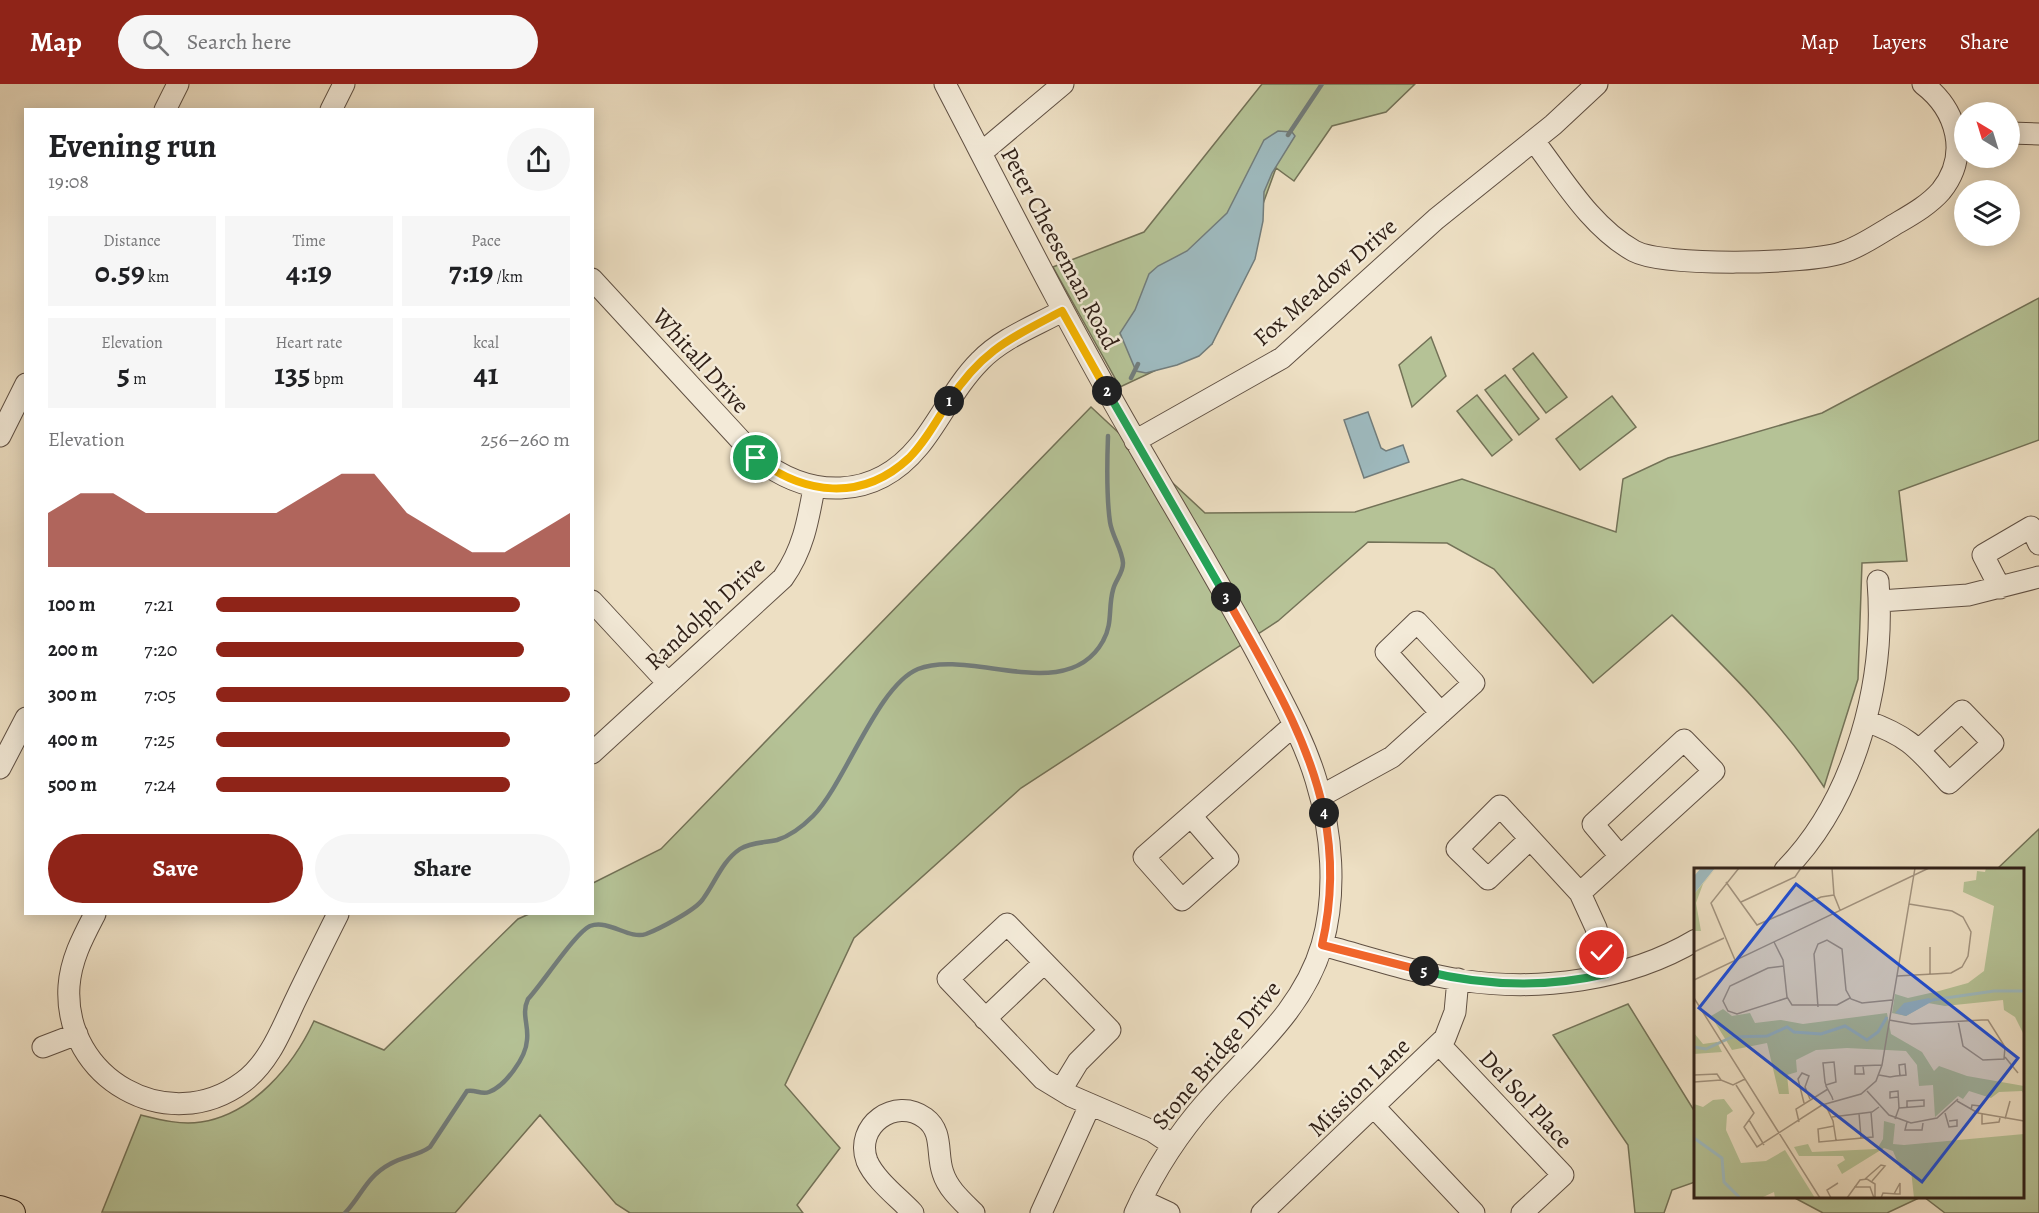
<!DOCTYPE html>
<html lang="en">
<head>
<meta charset="utf-8">
<style>
  :root { --surface:#fff; --page:#f6f6f6; --text:#202124; --muted:#757577; --accent:#8f2418 }
  body { margin:0; font-family:Alegreya,serif; background:var(--page); color:var(--text); height:100vh; display:flex; flex-direction:column; font-size:22px; white-space:nowrap }
  * { box-sizing:border-box; margin:0 }
  p { font-size:20px; color:var(--muted) }
  .icon { flex:none; width:33px; height:33px; fill:none; stroke:currentColor; stroke-width:2; stroke-linecap:round; stroke-linejoin:round }
  .map { position:relative; flex:1; overflow:hidden }
  .details { position:absolute; left:24px; top:24px; width:570px; height:807px; display:flex; flex-direction:column; background:var(--surface); border-radius:0px; box-shadow:0 3px 15px #0003 }
  .details>* { flex:none }
  .needle { width:39px; rotate:322deg }
  .buttons { position:absolute; left:1954px; top:18px; display:grid; gap:12px }
  .buttons a { display:grid; place-items:center; width:66px; height:66px; border-radius:50%; background:var(--surface); box-shadow:0 3px 15px #0003; font-size:30px }
  .pin { position:absolute; display:grid; place-items:center; width:51px; height:51px; color:#fff; margin:-26px; border:3px solid #fff; border-radius:50%; box-shadow:0 2px 6px #0007 }
  .km { position:absolute; width:30px; height:30px; margin:-15px; border-radius:50%; background:#222; color:#fff; font-size:16px; line-height:30px; text-align:center }
  .round { display:grid; place-items:center; flex:none; width:63px; height:63px; border-radius:32px; background:var(--page) }
  .headline { display:flex; align-items:center; justify-content:space-between; height:102px; padding:0 24px }
  h1 { font-size:33px; font-weight:600; line-height:45px }
  .metrics { display:grid; grid-template-columns:repeat(3,1fr); gap:9px; height:102px; padding:6px 24px }
  .metrics div { display:grid; align-content:center; border-radius:0px; background:var(--page); text-align:center }
  .metrics b { font-size:30px; font-weight:600 }
  .metrics small { font-size:16px; font-weight:400 }
  .metrics p { font-size:16px }
  .chart { height:168px; padding:12px 24px }
  .chart p { display:flex; justify-content:space-between }
  .chart svg { width:100%; height:108px; margin-top:6px; fill:var(--accent); opacity:.7 }
  .button { display:flex; gap:12px; margin-top:auto; padding:12px 24px }
  .button a { flex:1; height:69px; border-radius:36px; background:var(--accent); color:#fff; font-size:24px; font-weight:600; line-height:69px; text-align:center }
  .button a+a { background:var(--page); color:var(--text) }
  ul { padding:0 24px; list-style:none; font-size:20px }
  li { display:grid; grid-template-columns:96px 72px 1fr; align-items:center; height:45px }
  li i { height:15px; border-radius:8px; background:var(--accent) }
  header { display:flex; align-items:center; gap:36px; box-sizing:border-box; height:84px; padding:0 30px; background:var(--accent); color:#fff }
  header strong { font-size:28px }
  nav { display:flex; gap:33px; margin-inline-start:auto; font-size:21px }
  .search { width:420px; height:54px; background:var(--page); display:flex; align-items:center; gap:15px; box-sizing:border-box; padding:0 21px; border-radius:33px; color:var(--muted); font-size:22px }
  .map>svg:first-child { display:block }
  .green { fill:#b5c296; stroke:#737257; stroke-width:1.5 }
  .water { fill:#9ebabf; stroke:#727d7c; stroke-width:1.5 }
  .lines { fill:none; stroke-linecap:round; stroke-linejoin:round }
  .stream { stroke:#727d7c; stroke-width:4.5 }
  .minor-casing { stroke:#605043; stroke-width:23 }
  .major-casing { stroke:#312118; stroke-width:28 }
  .minor { stroke:#f3ead8; stroke-width:21 }
  .major { stroke:#eddfc3; stroke-width:26 }
  .split-1-casing { stroke:#fff; stroke-width:12 }
  .split-2-casing { stroke:#fff; stroke-width:12 }
  .split-3-casing { stroke:#fff; stroke-width:12 }
  .split-4-casing { stroke:#fff; stroke-width:12 }
  .split-5-casing { stroke:#fff; stroke-width:12 }
  .split-6-casing { stroke:#fff; stroke-width:12 }
  .split-1 { stroke:#f5b400; stroke-width:8 }
  .split-2 { stroke:#f5b400; stroke-width:8 }
  .split-3 { stroke:#22a559; stroke-width:8 }
  .split-4 { stroke:#f0652b; stroke-width:8 }
  .split-5 { stroke:#f0652b; stroke-width:8 }
  .split-6 { stroke:#22a559; stroke-width:8 }
  .labels { text-anchor:middle; dominant-baseline:central; stroke-width:5; stroke-linejoin:round; paint-order:stroke }
  .street-label { font-size:24px; fill:#312118; stroke:#f3ead8 }
  .inset-river { fill:none; stroke:#9ebabf; stroke-width:3 }
  .inset-road { fill:none; stroke:#a2937f; stroke-width:1.5 }
  .view { fill:#1d4ed8; fill-opacity:0.15; stroke:#1d4ed8; stroke-width:3 }
  .inset-edge { fill:none; stroke:#312118; stroke-width:3 }
</style>
</head>
<body>
<header>
<strong>Map</strong>
<div class="search"><svg class="icon" aria-label="search" viewBox="0 0 24 24"><circle cx="10" cy="10" r="6"/><path d="M15 15l6 6"/></svg>Search here</div>
<nav><a>Map</a><a>Layers</a><a>Share</a></nav>
</header>
<div class="map">
<svg width="2039" height="1129" viewBox="0 0 2039 1129">
  <rect width="100%" height="100%" fill="#eddfc3"/>
  <filter id="stains"><feTurbulence type="fractalNoise" baseFrequency=".00333" numOctaves="4"/><feColorMatrix values="0 0 0 0 .2 0 0 0 0 .09 0 0 0 0 .02 0 0 0 .5 -.17"/></filter>
  <radialGradient id="worn" r=".72"><stop offset=".6" stop-color="#630" stop-opacity="0"/><stop offset="1" stop-color="#630" stop-opacity=".3"/></radialGradient>
  <path class="green" d="M1262,0H1415L1386,28L1332,42L1294,97L1276,84L1212,260L1120,303L1053,183L1144,148Z
    M2039,214V356L1899,407L1907,477L1862,479L1858,595L1824,703C1781,638 1727,585 1672,531L1593,599L1494,485L1447,459L1368,458L1278,537L1021,704L854,854L785,1001L840,1064L797,1121L803,1129H630L616,1120L540,1031L455,1129L102,1128L141,1031C161,1036 180,1041 201,1038C253,1030 293,982 314,937L384,966L518,835L529,830H592L593,799L661,765L1091,323L1205,429L1355,428L1462,395L1616,448L1623,395L1668,374L1822,329Z
    M1431,253L1446,292L1412,323L1399,281Z
    M1533,269L1567,313L1546,329L1513,285Z
    M1505,291L1539,335L1519,351L1485,306Z
    M1477,311L1512,356L1492,372L1457,327Z
    M1612,312L1636,343L1580,386L1556,355Z
    M2039,745V1129H1945L1924,1113L2022,1112V786L1997,785Z
    M1628,920L1695,1028V1098L1672,1106L1664,1129H1635L1628,1061L1553,951Z
    M1793,1113H1921L1887,1129H1823Z"/>
  <path class="water" d="M1278,47L1292,48L1295,52L1272,89L1264,108L1263,137L1255,175L1212,260L1199,272L1177,281L1146,289L1136,287L1120,249L1135,226L1149,190L1158,182L1187,167L1227,129L1264,56Z
    M1368,328L1381,364L1386,367L1403,361L1409,378L1364,394L1344,336Z"/>
  <g class="lines">
    <path class="stream" d="M1288,51L1322,0
      M1131,294L1138,280
      M345,1129C362,1111 366,1093 390,1080C403,1072 418,1072 430,1063L467,1007C475,1005 481,1011 489,1008C505,1002 526,974 527,956C529,941 521,930 528,915C542,900 576,848 590,842C609,835 629,856 646,850C659,845 696,826 703,815C715,799 722,777 740,765C751,758 764,759 777,756C790,752 803,742 813,732C846,698 877,602 918,585C970,564 1067,622 1103,557C1113,540 1108,523 1113,506C1115,496 1123,490 1123,479C1122,465 1112,452 1110,438C1106,410 1107,379 1108,352"/>
    <g class="minor-casing">
      <path id="minor" d="M945,0C1007,119 1067,238 1134,354C1178,430 1224,506 1265,584C1284,621 1304,656 1316,696C1332,748 1337,809 1322,861C1303,926 1251,967 1208,1016C1178,1050 1154,1087 1135,1129
        M165,26L178,0
        M331,26L344,0
        M2010,49L2039,50
        M1534,57C1563,95 1591,143 1634,167C1664,183 1807,180 1841,169C1858,164 1874,153 1889,144C1907,133 1927,123 1941,107C1970,71 1957,26 1923,0
        M981,69L1063,0
        M592,195L757,374C809,415 874,417 919,362C941,335 955,302 980,277C1002,254 1035,242 1062,227
        M0,352L26,300
        M1135,357L1282,274L1436,135L1553,41L1597,0
        M2000,504L1983,471L2031,443L2039,460
        M592,517L668,599
        M1880,517L1968,511L2039,493
        M1866,637C1911,653 1918,665 1949,699L1993,659L1962,627L1919,666
        M592,669L783,494C803,466 808,437 814,404
        M0,684L26,634
        M1321,712L1392,673L1474,599L1417,538L1386,568L1441,629
        M1191,732L1228,775L1182,816L1144,773L1294,641
        M1530,755L1488,795L1457,765L1500,722L1580,809L1596,844L1606,890
        M1785,786C1856,714 1886,596 1878,497
        M1580,809L1714,687L1684,656L1593,740L1620,772
        M95,830C83,853 71,875 69,902C63,994 168,1054 243,998C270,978 282,944 296,915C310,886 324,858 338,830
        M1322,861C1368,873 1414,889 1460,896C1538,908 1627,897 1696,856
        M985,935L1044,879
        M1440,961L1563,1091L1522,1129
        M43,963L77,950
        M1061,1006L1078,978L1110,946L1007,840L948,895L1043,995L1071,1012L1152,1047L1173,1061
        M1375,1024L1474,1129
        M1141,1116L1169,1129
        M913,1129C899,1114 875,1096 867,1077C854,1042 895,1012 925,1034C944,1048 936,1070 943,1089C948,1105 962,1117 974,1129
        M1041,1129L1090,1021
        M1262,1129L1445,954L1455,928L1458,895"/>
    </g>
    <g class="major-casing">
      <path id="major" d="M0,1125L12,1129"/>
    </g>
    <use href="#minor" class="minor"/>
    <use href="#major" class="major"/>
  </g>
  <g class="lines">
    <g class="split-1-casing">
      <path id="split-1" d="M756,374C804,411 862,418 909,374C925,358 937,336 949,317"/>
    </g>
    <g class="split-2-casing">
      <path id="split-2" d="M949,317C982,266 1011,254 1062,227L1107,307"/>
    </g>
    <g class="split-3-casing">
      <path id="split-3" d="M1107,307L1226,513"/>
    </g>
    <g class="split-4-casing">
      <path id="split-4" d="M1226,513C1264,582 1308,651 1324,729"/>
    </g>
    <g class="split-5-casing">
      <path id="split-5" d="M1324,729C1333,773 1332,817 1322,861L1424,887"/>
    </g>
    <g class="split-6-casing">
      <path id="split-6" d="M1424,887C1484,902 1545,904 1606,890L1602,869"/>
    </g>
    <use href="#split-1" class="split-1"/>
    <use href="#split-2" class="split-2"/>
    <use href="#split-3" class="split-3"/>
    <use href="#split-4" class="split-4"/>
    <use href="#split-5" class="split-5"/>
    <use href="#split-6" class="split-6"/>
  </g>
  <g class="labels">
    <g class="street-label">
      <text transform="translate(1060 164) rotate(62)">Peter Cheeseman Road</text>
      <text transform="translate(1325 198) rotate(-41)">Fox Meadow Drive</text>
      <text transform="translate(701 277) rotate(48)">Whitall Drive</text>
      <text transform="translate(705 529) rotate(-43)">Randolph Drive</text>
      <text transform="translate(1216 971) rotate(-50)">Stone Bridge Drive</text>
      <text transform="translate(1359 1003) rotate(-44)">Mission Lane</text>
      <text transform="translate(1526 1015) rotate(47)">Del Sol Place</text>
    </g>
  </g>
  <g transform="translate(1694 784)">
    <rect width="330" height="330" fill="#eddfc3"/>
    <path d="M22,0L9,16L2,35L7,63H0V26ZM292,0H330V167L321,149L310,142L309,132L251,138L234,135L212,148L198,145L201,126L214,130L245,123L274,115L290,103L300,38L269,24L270,14L282,12L283,3L291,4ZM29,141L38,148L56,145L61,155L87,152L109,156L193,145L197,166L228,184L240,203L245,198L273,208L330,218V227L328,223L305,224L297,230L275,223L269,231L264,228L241,249L239,217L225,218L223,197L212,183L153,180L122,182L102,192L103,204L93,207L95,226H85L73,175L38,182L17,148ZM0,165L9,176L23,174L28,184L0,186ZM30,231L39,243L33,247L32,262L47,295L72,293L91,282L121,330H81L80,324L67,330H0V236L9,239L19,232ZM190,253L201,256L199,276L210,277L330,266V330H220L217,302L206,300L199,283L190,280L148,306L143,297L151,292L149,288H105L100,279L114,276L118,284L183,281L189,271Z" fill="#b5c296"/>
    <path d="M7,0H21L0,26V8ZM235,130L239,133L212,148L201,145L210,135Z" fill="#9ebabf"/>
    <path class="inset-river" d="M238,132L300,123H330M0,179L12,181L38,169L73,168L93,159L100,164L127,166L151,158L173,172L184,164L193,149M0,270L28,290L30,314L46,330"/>
    <path class="inset-road" d="M138,0L140,27L146,42M32,14L63,57L127,29L140,27M47,34L101,9L107,0M80,74L89,92L93,129L98,137H143L156,130M0,84L30,70M41,92L17,35L45,0M90,98L74,100L36,118L29,133L34,143L43,146L93,130M236,106V79M203,108L257,105L268,99L274,88L277,64L269,49L258,43L215,36M0,112L235,0M0,130L126,330M124,139L120,86L124,76L133,72L148,81L152,122L157,131L168,135L198,132M195,152L218,156L288,152H294L311,179L310,191L289,192L269,178L264,153M311,189L324,205M169,198L170,206H161V198L188,197M0,207L23,206L27,212M185,207L196,209L202,208L212,207L211,196L205,197L206,208M0,214L27,212L39,217L51,211M42,217L60,245L55,252L70,277M132,217L142,214L140,194L129,195L131,214L132,217V218L138,229L139,232M173,223L195,247L217,255L243,250L264,231M263,233L284,245L330,253M110,235L104,211L108,205L115,208L111,219L116,231M131,236L139,253L142,272M205,240L230,238V232L213,233V239M277,242L278,237L286,238L284,245M165,245L167,270M251,245L255,259L263,258V252L255,253M288,246V256L305,254L306,250M138,249L178,244L185,239M201,251L205,240L204,223L196,224V230L204,229M311,251L316,233M55,252L50,259L63,279L128,237L167,226L182,213L188,197L221,0M105,254L102,241L134,221M213,254L211,262H228L229,255M140,258L124,261L125,274L179,269L177,244M171,311L187,297L191,298L178,313M160,319H176L180,330M137,330L133,322L144,315M153,330L166,312L173,311L181,316V330M187,330L189,325L203,326H206V315L200,326"/>
    <path class="view" d="M102,16L324,190L228,314L5,140Z"/>
    <rect width="330" height="330" class="inset-edge"/>
  </g>
  <rect width="100%" height="100%" filter="url(#stains)"/>
  <rect width="100%" height="100%" fill="url(#worn)"/>
</svg>
<div class="buttons">
<a><svg class="needle" viewBox="-14 -14 28 28"><path d="M0-13l5 13h-10z" fill="#e53935"/><path d="M0 13l5-13h-10z" fill="#757577"/></svg></a>
<a><svg class="icon" aria-label="layers" viewBox="0 0 24 24"><path d="M12 4l9 5-9 5-9-5zM3 14l9 5 9-5"/></svg></a>
</div>
<div class="pin" style="left:756px;top:374px;background:#1e9e55"><svg class="icon" aria-label="arrive" viewBox="0 0 24 24"><path d="M6 21V4h12l-3 4 3 4H6"/></svg></div>
<div class="pin" style="left:1602px;top:869px;background:#d93025"><svg class="icon" aria-label="check" viewBox="0 0 24 24"><path d="M5 12l5 5 9-10"/></svg></div>
<b class="km" style="left:949px;top:317px">1</b>
<b class="km" style="left:1107px;top:307px">2</b>
<b class="km" style="left:1226px;top:513px">3</b>
<b class="km" style="left:1324px;top:729px">4</b>
<b class="km" style="left:1424px;top:887px">5</b>
<section class="details">
<div class="headline"><div><h1>Evening run</h1><p>19:08</p></div><a class="round"><svg class="icon" aria-label="share" viewBox="0 0 24 24"><path d="M12 15V3M7 8l5-5 5 5M5 13v7h14v-7"/></svg></a></div>
<div class="metrics">
<div><p>Distance</p><b>0.59<small> km</small></b></div>
<div><p>Time</p><b>4:19</b></div>
<div><p>Pace</p><b>7:19<small> /km</small></b></div>
</div>
<div class="metrics">
<div><p>Elevation</p><b>5<small> m</small></b></div>
<div><p>Heart rate</p><b>135<small> bpm</small></b></div>
<div><p>kcal</p><b>41</b></div>
</div>
<div class="chart"><p><span>Elevation</span>256–260 m</p>
<svg viewBox="0 0 160 44" preserveAspectRatio="none"><path d="M0 44V22L10 14L20 14L30 22L40 22L50 22L60 22L70 22L80 14L90 6L100 6L110 22L120 30L130 38L140 38L150 30L160 22V44z"/></svg>
</div>
<ul>
<li><b>100 m</b>7:21<i style="width:86%"></i></li>
<li><b>200 m</b>7:20<i style="width:87%"></i></li>
<li><b>300 m</b>7:05<i style="width:100%"></i></li>
<li><b>400 m</b>7:25<i style="width:83%"></i></li>
<li><b>500 m</b>7:24<i style="width:83%"></i></li>
</ul>
<div class="button"><a>Save</a><a>Share</a></div>
</section>
</div>
</body>
</html>
